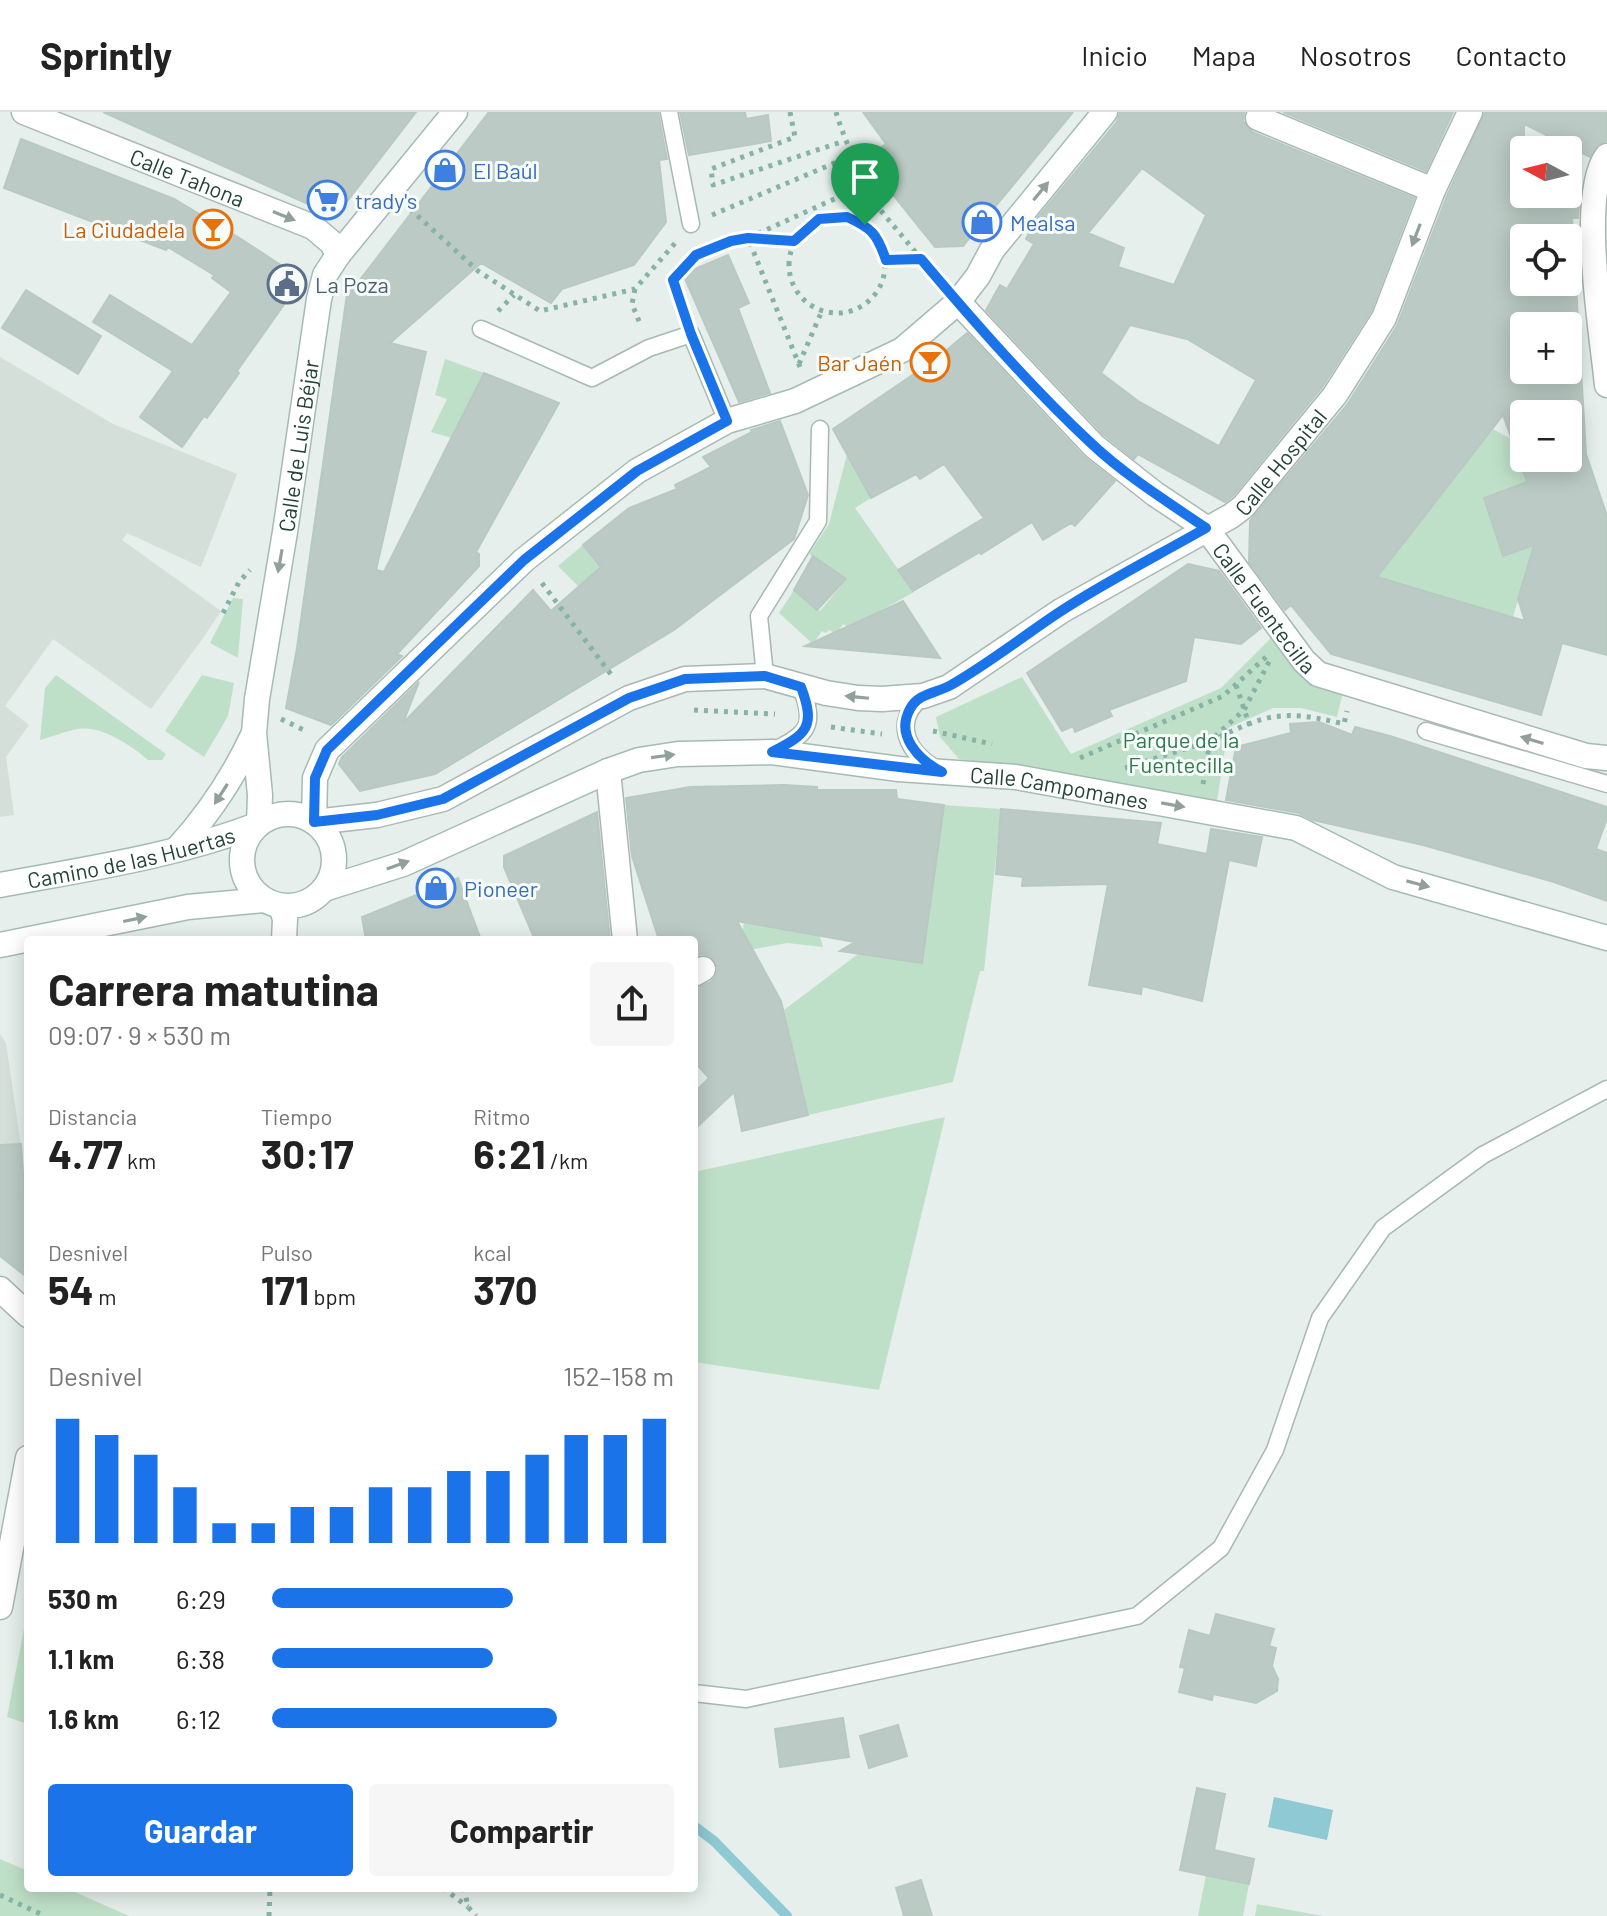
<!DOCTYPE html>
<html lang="es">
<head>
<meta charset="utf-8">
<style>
  :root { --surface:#fff; --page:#f6f6f6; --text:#222; --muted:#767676; --line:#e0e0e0; --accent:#1a73e8 }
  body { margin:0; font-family:Barlow,sans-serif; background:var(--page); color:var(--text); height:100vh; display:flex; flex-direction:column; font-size:30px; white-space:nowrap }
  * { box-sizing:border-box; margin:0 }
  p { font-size:26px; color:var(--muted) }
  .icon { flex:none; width:44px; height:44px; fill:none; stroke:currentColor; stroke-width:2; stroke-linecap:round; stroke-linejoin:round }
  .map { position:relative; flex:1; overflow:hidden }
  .drawer { position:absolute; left:24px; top:824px; width:674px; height:956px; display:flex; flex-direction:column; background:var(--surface); border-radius:8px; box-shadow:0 4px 20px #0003 }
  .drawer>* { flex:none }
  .needle { width:52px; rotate:277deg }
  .controls { position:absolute; left:1510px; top:24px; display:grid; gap:16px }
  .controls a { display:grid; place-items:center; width:72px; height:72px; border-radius:8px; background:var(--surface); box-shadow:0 4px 20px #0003; font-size:40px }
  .pin { position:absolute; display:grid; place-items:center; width:68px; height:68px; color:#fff; margin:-82px -34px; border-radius:50% 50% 50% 0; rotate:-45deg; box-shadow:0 0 8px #0007 }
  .pin .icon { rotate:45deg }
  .round { display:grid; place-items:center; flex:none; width:84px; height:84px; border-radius:8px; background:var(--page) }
  .head { display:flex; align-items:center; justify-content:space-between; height:136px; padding:0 24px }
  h1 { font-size:44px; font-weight:700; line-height:60px }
  .stats { display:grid; grid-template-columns:repeat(3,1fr); gap:12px; height:136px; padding:8px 24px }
  .stats div { display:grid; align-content:center }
  .stats b { font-size:40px; font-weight:700 }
  .stats small { font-size:22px; font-weight:400 }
  .stats p { font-size:22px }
  .chart { height:224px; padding:16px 24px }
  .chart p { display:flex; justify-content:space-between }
  .chart svg { width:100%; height:144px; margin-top:8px; stroke:var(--accent); stroke-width:6 }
  .primary-button { display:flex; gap:16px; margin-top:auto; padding:16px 24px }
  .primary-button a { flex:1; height:92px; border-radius:8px; background:var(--accent); color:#fff; font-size:32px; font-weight:700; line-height:92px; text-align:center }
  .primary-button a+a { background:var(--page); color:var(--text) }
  ul { padding:0 24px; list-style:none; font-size:26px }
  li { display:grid; grid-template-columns:128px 96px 1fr; align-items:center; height:60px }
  li i { height:20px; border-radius:10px; background:var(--accent) }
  header { display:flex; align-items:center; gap:48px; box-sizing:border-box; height:112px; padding:0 40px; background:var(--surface); border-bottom:2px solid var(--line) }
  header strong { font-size:38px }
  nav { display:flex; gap:44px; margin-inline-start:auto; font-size:28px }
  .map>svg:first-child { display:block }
  .built { fill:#d4dfda }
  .green { fill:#bfe0c8 }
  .water { fill:#8ec9d4 }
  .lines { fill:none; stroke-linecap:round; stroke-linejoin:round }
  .stream { stroke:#8ec9d4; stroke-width:10 }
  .building { fill:#bbcac4; stroke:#b8c9c2; stroke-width:2; fill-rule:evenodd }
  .lane-casing { stroke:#a8b8b2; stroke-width:19 }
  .street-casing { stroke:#a8b8b2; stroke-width:27 }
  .secondary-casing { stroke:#a4bbb3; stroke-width:27 }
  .path { stroke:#86b3a5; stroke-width:5; stroke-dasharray:4 6; stroke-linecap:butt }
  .lane { stroke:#fff; stroke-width:16 }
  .street { stroke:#fff; stroke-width:24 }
  .secondary { stroke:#fff; stroke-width:24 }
  .oneway { fill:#92a09c }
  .route-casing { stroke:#fff; stroke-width:16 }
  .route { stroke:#1a73e8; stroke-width:10 }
  .labels { text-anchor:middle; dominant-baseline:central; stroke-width:6; stroke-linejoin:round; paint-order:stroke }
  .shop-label { font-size:22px; fill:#366cbe; stroke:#f7fbf9; text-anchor:start }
  .street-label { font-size:22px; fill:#24423a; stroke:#f7fbf9 }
  .food-label { font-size:22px; fill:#c56008; stroke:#f7fbf9; text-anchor:end }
  .service-label { font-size:22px; fill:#4e5e75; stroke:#f7fbf9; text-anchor:start }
  .park-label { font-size:22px; fill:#2d7a4b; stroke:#f7fbf9 }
</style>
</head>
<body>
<header>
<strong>Sprintly</strong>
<nav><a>Inicio</a><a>Mapa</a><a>Nosotros</a><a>Contacto</a></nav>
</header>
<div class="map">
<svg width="1607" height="1804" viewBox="0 0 1607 1804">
  <rect width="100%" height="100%" fill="#e6efeb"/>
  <path class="built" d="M0,245L113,312L237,362L201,455L127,421L122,428L221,499L203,526L151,597L53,527L5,594L29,613L6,645L14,703L0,705Z
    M0,922L6,931L22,1041L28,1166L0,1144Z"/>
  <path class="green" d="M445,247L484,261L452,326L431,320L447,287L435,283Z
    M1493,317L1516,330L1527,362L1525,364L1527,370L1484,386L1503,443L1546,429L1522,475L1510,515L1505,503L1384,467L1378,472L1373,468Z
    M847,342L871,386L855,396L914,480L867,506L875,520L863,540L850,532L856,520L843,512L836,522L829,518L826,521L822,519L813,532L779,501L794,478L820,499L846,468L809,442L829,412Z
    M583,433L601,455L578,474L558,454Z
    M233,486L243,487L238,546L210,531Z
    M1273,524L1307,570L1343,580L1337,605L1301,596H1273L1228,616L1217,690L1063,661L959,647L940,625L936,605L1022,565L1071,642L1221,576Z
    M56,563L166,642L162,648H148C132,634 101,613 78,617C65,619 52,625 40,628L45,576Z
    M202,563L234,571L228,604L204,645L165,619Z
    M944,693L1001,697L984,859H980L953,970L808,1003L784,898L858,842L922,850Z
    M744,810L819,821L823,835L787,831L739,840Z
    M945,1005L879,1278L694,1250V1060Z
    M28,1496V1612L7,1605Z
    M0,1747L28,1759V1776H66L129,1804H0Z
    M1206,1763L1249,1772L1243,1804H1198Z
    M1257,1792L1323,1804H1255Z"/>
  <path class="water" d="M1274,1685L1333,1698L1327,1728L1268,1715Z"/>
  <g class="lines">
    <path class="stream" d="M694,1714L714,1729L787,1804"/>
  </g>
  <path class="building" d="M103,0H416L345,92L319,97Z
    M489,0H658L667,47L659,48L666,110L634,153L562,177L551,191L481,151L390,231L426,240L376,458L384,460L484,261L559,291L476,440L479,442V454L397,542L402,544L331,613L286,596L297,536L349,168L356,173Z
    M680,0H745L746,7L768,3L771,29L689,43Z
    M863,0H1073L963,134L935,135L886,74L868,44L886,32Z
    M1120,0H1244L1243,9L1252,20L1414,86L1371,199L1323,274L1233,384L1225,390L1138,342L1134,347L1104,323L986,198L1000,173L1007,177L1034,132L1026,127L1038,105L1117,10ZM1142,56L1206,103L1174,173L1118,155L1124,136L1088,121ZM1130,213L1187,227L1256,268L1219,334L1138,289L1101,261Z
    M1283,0H1453L1426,59Z
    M1485,0H1607V29L1598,32L1590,45L1524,12V82H1580L1578,106H1572L1586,342L1607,404V543L1562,531L1541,603L1331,542L1291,493L1285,498L1249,450L1250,409L1347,293L1397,214L1447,84ZM1524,126H1568V170H1524ZM1524,214H1568V258H1524ZM1524,302H1568V346H1524ZM1503,303L1527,370L1484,386L1503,444L1534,433L1518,487L1525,509L1377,465Z
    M21,27L174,87L241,127L302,167L237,259L239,261L207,306L204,304L182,335L140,305L173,259L93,210L110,183L192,233L231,180L212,166L214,163L168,135L166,138L4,76Z
    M728,143L749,191L738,196L770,281L739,290L683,162Z
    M26,178L101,224L78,262L2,216Z
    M967,221L1083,344L1115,369L1075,414L1071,411L1043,428L1032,410L981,442L980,440L913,479L898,458L984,406L944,352L920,367L916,362L871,386L833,317L936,247Z
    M780,309L808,383L794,427L674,518L435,662L360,679L339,652L342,645L419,570L403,611L533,478L551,499L601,455L583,433L629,396L677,377L675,373L711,355L703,345L752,320L751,318Z
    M813,444L846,467L817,498L794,478Z
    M1188,452L1219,459L1261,516L1241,532L1194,525L1186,569L1109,598L1112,604L1075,620L1073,614L1062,619L1027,561Z
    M903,489L940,546L805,534Z
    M1319,610L1352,623L1355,615L1390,624L1607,695V706L1596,737L1607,741V789L1554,770L1423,733L1313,708L1299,701L1226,688L1236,635L1291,621L1290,612Z
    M784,673L817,675V678H896L897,687L944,693L922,851L840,839L855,830L737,809L781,889L808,1003L742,1019L734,980L694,1018V981L709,966L694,949V877L711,870L716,864L718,856L710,844L702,842L694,845V828H659L632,744L626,686L690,675Z
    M1001,697L1161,711L1157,732L1207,742L1211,717L1262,725L1256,754L1229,748L1202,889L1142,874L1141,882L1089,873L1108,772L1022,774L1023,765L996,762Z
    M597,700L610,828H535L504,755V744Z
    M458,766L481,828H366L362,805Z
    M21,1032L26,1104L28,1166L0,1144V1033Z
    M1216,1502L1274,1517L1269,1534L1276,1536L1272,1554L1278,1567L1277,1579L1256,1591L1213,1582L1212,1588L1179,1580L1185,1556L1180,1555L1189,1518L1210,1524Z
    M843,1606L849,1645L780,1655L775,1617Z
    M898,1613L907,1644L869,1656L860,1624Z
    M1197,1676L1225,1682L1214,1738L1254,1747L1249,1772L1180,1758Z
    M921,1768L932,1804H904L896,1776Z"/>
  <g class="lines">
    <g class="lane-casing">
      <path id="lane" d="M669,0L691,112
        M481,217L592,266L649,236L691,222L727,309
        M765,564L759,504L818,409L820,317
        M923,584C892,609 906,640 938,658
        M1426,619L1607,672
        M773,639C808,622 816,614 801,575
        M694,1581L746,1587L1137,1504L1221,1436L1275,1338L1320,1206L1383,1116L1483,1043L1607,977"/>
    </g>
    <g class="street-casing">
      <g id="street">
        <path id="s1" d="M24,0L313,115L332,131L338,143"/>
        <path d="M1258,6L1433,78"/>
        <path d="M1607,44C1578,81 1602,222 1607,273"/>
        <path id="s2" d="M958,190L1094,334L1155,382L1206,416L1304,549L1318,562L1586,644L1607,646"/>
        <path d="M608,659L625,828"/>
        <path id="s3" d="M314,710L377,703L443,687L629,586L685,567L765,564L826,581L858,586L882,587L923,584L949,575L1061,499L1231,404L1243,395L1335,283L1384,206L1433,78L1470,0"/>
        <path d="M281,794L285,807L284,828"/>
        <path d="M694,862L703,857"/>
        <path d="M0,1177L28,1203"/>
        <path d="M0,1495L28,1346"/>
      </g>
    </g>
    <g class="secondary-casing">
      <g id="secondary">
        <circle cx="288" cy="748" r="46"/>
        <path d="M314,710L315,666L327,638L524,448L637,359L727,309L795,289L902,238L958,190L978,164L992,138L1105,0"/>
        <path id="s4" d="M259,712L260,683L254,621L257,587L285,420L319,187L325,163L338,143L455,0"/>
        <path d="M177,737C209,702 233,666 253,623"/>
        <path id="s5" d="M0,773C86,757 177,744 259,712"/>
        <path id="s6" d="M324,777L403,752L608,659L639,648L678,642L772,640L899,657L1016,665L1296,716L1393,765L1607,826"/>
        <path d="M0,833L188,795L264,788"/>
      </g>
    </g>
    <path class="path" d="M790,0L795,25L711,57L713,73L844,29
      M836,0C843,25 857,50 861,75L939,168
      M410,97L478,159L540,199L635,177L676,130
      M712,103L851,44
      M789 153a48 48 0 1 1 96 0a48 48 0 1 1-96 0Z
      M886,148L921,147
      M635,177L632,192L641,214
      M683,198L673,168L696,143L731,129L748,126L794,129
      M498,199L514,183
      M799,252L821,201
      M800,255L748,126L861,75
      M542,471L613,565
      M223,501L239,470L250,458
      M1236,573L1249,612C1282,598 1310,604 1344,612L1347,599
      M694,598L775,602
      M281,607L308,620
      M831,615L882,622
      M933,619L992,632
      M1080,646L1223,584L1266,545
      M1125,656L1210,629L1250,611
      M1203,672L1210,629L1244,598L1270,548
      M443,1776L468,1795
      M464,1776L468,1795L476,1804
      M0,1783L45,1804
      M269,1804L270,1776"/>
    <use href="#lane" class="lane"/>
    <use href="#street" class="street"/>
    <use href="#secondary" class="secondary"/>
  </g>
  <defs><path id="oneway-solid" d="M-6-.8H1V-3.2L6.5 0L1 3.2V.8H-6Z" transform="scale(2)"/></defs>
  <g class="oneway">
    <use href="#oneway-solid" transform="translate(1041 79) rotate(-51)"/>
    <use href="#oneway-solid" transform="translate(284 104) rotate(22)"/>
    <use href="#oneway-solid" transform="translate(1416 123) rotate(111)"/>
    <use href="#oneway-solid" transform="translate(280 449) rotate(100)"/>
    <use href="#oneway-solid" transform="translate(857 585) rotate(-174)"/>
    <use href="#oneway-solid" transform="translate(1532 628) rotate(-163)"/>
    <use href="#oneway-solid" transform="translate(663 644) rotate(-8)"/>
    <use href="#oneway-solid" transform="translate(221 682) rotate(123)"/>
    <use href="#oneway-solid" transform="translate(1173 693) rotate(10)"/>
    <use href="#oneway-solid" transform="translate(398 753) rotate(-20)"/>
    <use href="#oneway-solid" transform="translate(1418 772) rotate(15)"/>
    <use href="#oneway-solid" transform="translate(135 807) rotate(-12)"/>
  </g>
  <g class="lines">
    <g class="route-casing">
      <path id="route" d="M847,105C872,116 877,122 886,148L921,147C975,211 1031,275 1092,332C1126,364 1168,390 1206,416C1157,444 1105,470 1058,501C1022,525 988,552 951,573C937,581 918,581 910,597C895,624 919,648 942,660L772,640C807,622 816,615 801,575L765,564L685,567L629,586L443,687L377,703L314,710L315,666L327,638L524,448L637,359L727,309L691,222L673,168L696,143L731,129L748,126L794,129L819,107Z"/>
    </g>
    <use href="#route" class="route"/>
  </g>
  <defs>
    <g id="shop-ring" transform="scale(2)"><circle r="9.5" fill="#f7fbf9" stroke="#3f7fe0" stroke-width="1.5"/><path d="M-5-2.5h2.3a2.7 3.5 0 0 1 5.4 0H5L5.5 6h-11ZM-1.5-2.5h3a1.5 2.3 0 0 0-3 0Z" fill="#3f7fe0"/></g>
    <g id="supermarket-ring" transform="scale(2)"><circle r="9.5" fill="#f7fbf9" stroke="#3f7fe0" stroke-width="1.5"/><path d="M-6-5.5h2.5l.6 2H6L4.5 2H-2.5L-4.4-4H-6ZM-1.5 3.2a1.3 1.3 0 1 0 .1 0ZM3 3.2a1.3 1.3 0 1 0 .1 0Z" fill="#3f7fe0"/></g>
    <g id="bar-ring" transform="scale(2)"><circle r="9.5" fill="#f7fbf9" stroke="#e8710a" stroke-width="1.5"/><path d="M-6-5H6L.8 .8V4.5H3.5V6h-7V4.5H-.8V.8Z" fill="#e8710a"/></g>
    <g id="civic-ring" transform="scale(2)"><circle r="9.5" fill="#f7fbf9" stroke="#5c6f8a" stroke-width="1.5"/><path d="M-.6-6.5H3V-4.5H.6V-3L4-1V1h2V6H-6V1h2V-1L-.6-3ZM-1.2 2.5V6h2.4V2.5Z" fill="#5c6f8a"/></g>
  </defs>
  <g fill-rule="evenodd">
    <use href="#shop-ring" x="445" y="58"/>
    <use href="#supermarket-ring" x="327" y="88"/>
    <use href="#shop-ring" x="982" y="110"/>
    <use href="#bar-ring" x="213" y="117"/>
    <use href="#civic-ring" x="287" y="172"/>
    <use href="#bar-ring" x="930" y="250"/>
    <use href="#shop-ring" x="436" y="776"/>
  </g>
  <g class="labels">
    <g class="shop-label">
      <text x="473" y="58">El Baúl</text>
      <text x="355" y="88">trady's</text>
      <text x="1010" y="110">Mealsa</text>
      <text x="464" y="776">Pioneer</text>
    </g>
    <g class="street-label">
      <text stroke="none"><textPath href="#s1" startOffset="176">Calle Tahona</textPath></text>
      <text stroke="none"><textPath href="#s4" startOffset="382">Calle de Luis Béjar</textPath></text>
      <text stroke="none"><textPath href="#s3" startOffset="1074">Calle Hospital</textPath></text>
      <text stroke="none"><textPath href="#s2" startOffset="436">Calle Fuentecilla</textPath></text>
      <text stroke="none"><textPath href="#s6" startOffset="764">Calle Campomanes</textPath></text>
      <text stroke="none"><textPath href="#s5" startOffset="134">Camino de las Huertas</textPath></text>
    </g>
    <g class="food-label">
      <text x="185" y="117">La Ciudadela</text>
      <text x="902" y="250">Bar Jaén</text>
    </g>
    <g class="service-label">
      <text x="315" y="172">La Poza</text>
    </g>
    <g class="park-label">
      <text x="1181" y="627">Parque de la<tspan x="1181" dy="25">Fuentecilla</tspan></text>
    </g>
  </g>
</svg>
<div class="controls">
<a><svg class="needle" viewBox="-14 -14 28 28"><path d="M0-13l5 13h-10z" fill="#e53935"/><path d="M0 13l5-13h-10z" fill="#767676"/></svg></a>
<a><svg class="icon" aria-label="locate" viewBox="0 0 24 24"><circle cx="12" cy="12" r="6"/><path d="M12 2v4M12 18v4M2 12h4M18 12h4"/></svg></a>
<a>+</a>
<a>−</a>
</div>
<div class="pin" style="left:865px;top:113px;background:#1e9e55"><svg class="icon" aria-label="arrive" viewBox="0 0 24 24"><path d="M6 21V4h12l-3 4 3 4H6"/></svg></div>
<section class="drawer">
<div class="head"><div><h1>Carrera matutina</h1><p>09:07 · 9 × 530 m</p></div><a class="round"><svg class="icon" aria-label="share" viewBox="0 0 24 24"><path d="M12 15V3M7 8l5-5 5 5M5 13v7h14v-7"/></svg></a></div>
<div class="stats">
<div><p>Distancia</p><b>4.77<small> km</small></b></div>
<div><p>Tiempo</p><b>30:17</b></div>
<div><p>Ritmo</p><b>6:21<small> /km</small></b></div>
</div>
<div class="stats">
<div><p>Desnivel</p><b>54<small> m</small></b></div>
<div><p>Pulso</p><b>171<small> bpm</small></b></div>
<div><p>kcal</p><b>370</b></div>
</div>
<div class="chart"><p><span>Desnivel</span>152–158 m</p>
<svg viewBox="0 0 160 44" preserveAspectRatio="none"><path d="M5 44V6M15 44V11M25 44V17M35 44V27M45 44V38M55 44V38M65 44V33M75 44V33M85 44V27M95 44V27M105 44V22M115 44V22M125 44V17M135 44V11M145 44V11M155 44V6"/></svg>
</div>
<ul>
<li><b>530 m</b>6:29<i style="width:60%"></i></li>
<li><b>1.1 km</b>6:38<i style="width:55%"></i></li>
<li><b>1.6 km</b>6:12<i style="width:71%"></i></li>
</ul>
<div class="primary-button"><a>Guardar</a><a>Compartir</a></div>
</section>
</div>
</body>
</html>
